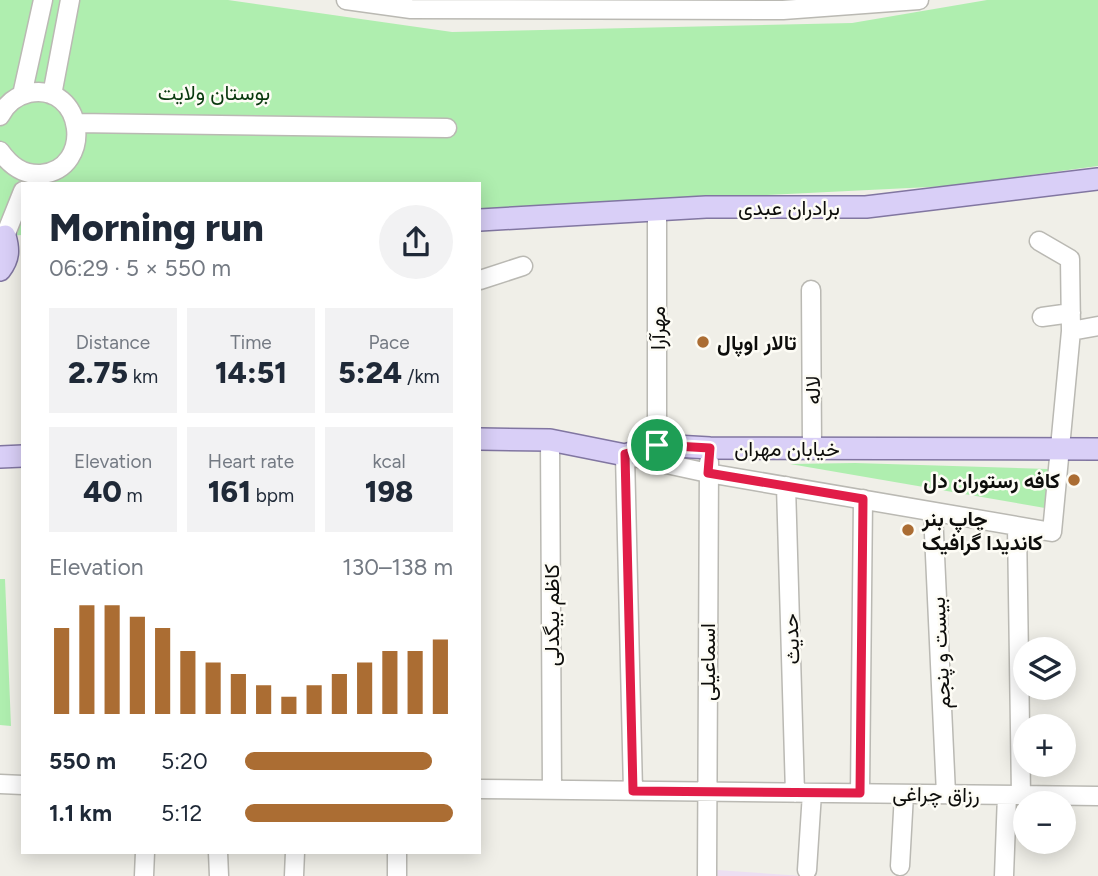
<!DOCTYPE html>
<html lang="en">
<head>
<meta charset="utf-8">
<style>
  :root { --surface:#fff; --page:#f2f2f3; --text:#1f2937; --muted:#747a83; --accent:#ab6d33 }
  body { margin:0; font-family:Figtree,Vazirmatn,sans-serif; background:var(--page); color:var(--text); height:100vh; display:flex; flex-direction:column; font-size:26px; white-space:nowrap }
  * { box-sizing:border-box; margin:0 }
  p { font-size:23px; color:var(--muted) }
  .icon { flex:none; width:38px; height:38px; fill:none; stroke:currentColor; stroke-width:2; stroke-linecap:round; stroke-linejoin:round }
  .map { position:relative; flex:1; overflow:hidden }
  .panel { position:absolute; left:21px; top:182px; width:460px; height:672px; display:flex; flex-direction:column; background:var(--surface); border-radius:0px; box-shadow:0 4px 18px #0003 }
  .panel>* { flex:none }
  .controls { position:absolute; left:1013px; top:637px; display:grid; gap:14px }
  .controls a { display:grid; place-items:center; width:63px; height:63px; border-radius:50%; background:var(--surface); box-shadow:0 4px 18px #0003; font-size:35px }
  .pin { position:absolute; display:grid; place-items:center; width:60px; height:60px; color:#fff; margin:-30px; border:4px solid #fff; border-radius:50%; box-shadow:0 2px 7px #0007 }
  .round { display:grid; place-items:center; flex:none; width:74px; height:74px; border-radius:37px; background:var(--page) }
  .summary { display:flex; align-items:center; justify-content:space-between; height:119px; padding:0 28px }
  h1 { font-size:38px; font-weight:800; line-height:52px }
  .stats { display:grid; grid-template-columns:repeat(3,1fr); gap:10px; height:119px; padding:7px 28px }
  .stats div { display:grid; align-content:center; border-radius:0px; background:var(--page); text-align:center }
  .stats b { font-size:30px; font-weight:800 }
  .stats small { font-size:19px; font-weight:400 }
  .stats p { font-size:19px }
  .chart { height:196px; padding:14px 28px }
  .chart p { display:flex; justify-content:space-between }
  .chart svg { width:100%; height:126px; margin-top:7px; stroke:var(--accent); stroke-width:6 }
  ul { padding:0 28px; list-style:none; font-size:23px }
  li { display:grid; grid-template-columns:112px 84px 1fr; align-items:center; height:52px }
  li i { height:18px; border-radius:9px; background:var(--accent) }
  .map>svg:first-child { display:block }
  .education { fill:#eddff2 }
  .green { fill:#afeeaf }
  .lines { fill:none; stroke-linecap:round; stroke-linejoin:round }
  .minor-casing { stroke:#bab9b3; stroke-width:21 }
  .major-casing { stroke:#8176a1; stroke-width:24 }
  .minor { stroke:#fff; stroke-width:18 }
  .major { stroke:#d9cff7; stroke-width:21 }
  .route-casing { stroke:#fff; stroke-width:14 }
  .route { stroke:#e11d48; stroke-width:9 }
  .poi-dot { fill:#ab6d33; stroke:#fdfcf5; stroke-width:2.5 }
  .labels { text-anchor:middle; dominant-baseline:central; stroke-width:5; stroke-linejoin:round; paint-order:stroke }
  .park-label { font-size:21px; fill:#08380d; stroke:#fdfcf5 }
  .street-label { font-size:21px; fill:#0d0d0b; stroke:#fdfcf5 }
  .poi-label { font-size:21px; font-weight:bold; fill:#0d0d0b; stroke:#fdfcf5; text-anchor:start }
</style>
</head>
<body>
<div class="map">
<svg width="1098" height="876" viewBox="0 0 1098 876">
  <rect width="100%" height="100%" fill="#f0efe8"/>
  <path class="education" d="M717,870L803,876H717Z"/>
  <path class="green" d="M0,0H228L452,32L852,23L987,0H1098V166L950,186L480,209V184H23V235L0,236Z
    M855,463L1048,469L1045,508L790,464Z
    M0,579H5L11,726L0,725Z"/>
  <g class="lines">
    <g class="minor-casing">
      <path id="minor" d="M346,0L411,9L783,10L919,0
        M22,95L43,0
        M52,95L70,0
        M0,116C6,104 16,96 29,93C84,82 95,169 41,174C22,175 10,165 0,151
        M76,123L447,128
        M657,210V445
        M5,236L23,191
        M480,280L523,266
        M811,290L812,448
        M1042,317L1071,313
        M1071,331L1098,326
        M550,440L552,790
        M786,486L795,793
        M933,512L946,794
        M1017,526L1021,795
        M0,784L23,785
        M480,789L1098,796
        M633,791L625,455L708,473L1052,532L1071,331L1070,259L1039,241
        M860,793L863,499
        M218,852L219,876
        M900,866L904,794
        M807,870L812,793
        M144,876L145,852
        M294,876L295,852
        M397,876V852
        M707,876L709,462
        M1004,876L1007,795"/>
    </g>
    <g class="major-casing">
      <path id="major" d="M480,220L706,207H866L1098,179
        M0,270C9,258 9,250 5,236
        M480,439L550,440L625,455L657,445L710,448L1098,449
        M0,457L23,456"/>
    </g>
    <use href="#minor" class="minor"/>
    <use href="#major" class="major"/>
  </g>
  <g class="lines">
    <g class="route-casing">
      <path id="route" d="M657,445L710,448L708,473L863,499L860,793L633,791L625,454Z"/>
    </g>
    <use href="#route" class="route"/>
  </g>
  <g class="poi-dot">
    <circle cx="703" cy="342" r="7"/>
    <circle cx="1074" cy="480" r="7"/>
    <circle cx="908" cy="530" r="7"/>
  </g>
  <g class="labels">
    <g class="park-label">
      <text x="214" y="92">بوستان ولایت</text>
    </g>
    <g class="street-label">
      <text x="789" y="207">برادران عبدی</text>
      <text transform="translate(657 328) rotate(-90)">مهرآرا</text>
      <text transform="translate(812 390) rotate(-90)">لاله</text>
      <text x="787" y="448">خیابان مهران</text>
      <text transform="translate(551 615) rotate(-90)">کاظم بیگدلی</text>
      <text transform="translate(791 639) rotate(-92)">حدیث</text>
      <text transform="translate(940 653) rotate(-93)">بیست و پنجم</text>
      <text transform="translate(707 662) rotate(-90)">اسماعیلی</text>
      <text transform="translate(936 794) rotate(1)">رزاق چراغی</text>
    </g>
    <g class="poi-label">
      <text x="717" y="342">تالار اوپال</text>
      <text x="1060" y="480" text-anchor="end">کافه رستوران دل</text>
      <text x="922" y="518">چاپ بنر<tspan x="922" dy="24">کاندیدا گرافیک</tspan></text>
    </g>
  </g>
</svg>
<div class="controls">
<a><svg class="icon" aria-label="layers" viewBox="0 0 24 24"><path d="M12 4l9 5-9 5-9-5zM3 14l9 5 9-5"/></svg></a>
<a>+</a>
<a>−</a>
</div>
<div class="pin" style="left:657px;top:445px;background:#1e9e55"><svg class="icon" aria-label="arrive" viewBox="0 0 24 24"><path d="M6 21V4h12l-3 4 3 4H6"/></svg></div>
<section class="panel">
<div class="summary"><div><h1>Morning run</h1><p>06:29 · 5 × 550 m</p></div><a class="round"><svg class="icon" aria-label="share" viewBox="0 0 24 24"><path d="M12 15V3M7 8l5-5 5 5M5 13v7h14v-7"/></svg></a></div>
<div class="stats">
<div><p>Distance</p><b>2.75<small> km</small></b></div>
<div><p>Time</p><b>14:51</b></div>
<div><p>Pace</p><b>5:24<small> /km</small></b></div>
</div>
<div class="stats">
<div><p>Elevation</p><b>40<small> m</small></b></div>
<div><p>Heart rate</p><b>161<small> bpm</small></b></div>
<div><p>kcal</p><b>198</b></div>
</div>
<div class="chart"><p><span>Elevation</span>130–138 m</p>
<svg viewBox="0 0 160 44" preserveAspectRatio="none"><path d="M5 44V14M15 44V6M25 44V6M35 44V10M45 44V14M55 44V22M65 44V26M75 44V30M85 44V34M95 44V38M105 44V34M115 44V30M125 44V26M135 44V22M145 44V22M155 44V18"/></svg>
</div>
<ul>
<li><b>550 m</b>5:20<i style="width:90%"></i></li>
<li><b>1.1 km</b>5:12<i style="width:100%"></i></li>
</ul>
</section>
</div>
</body>
</html>
